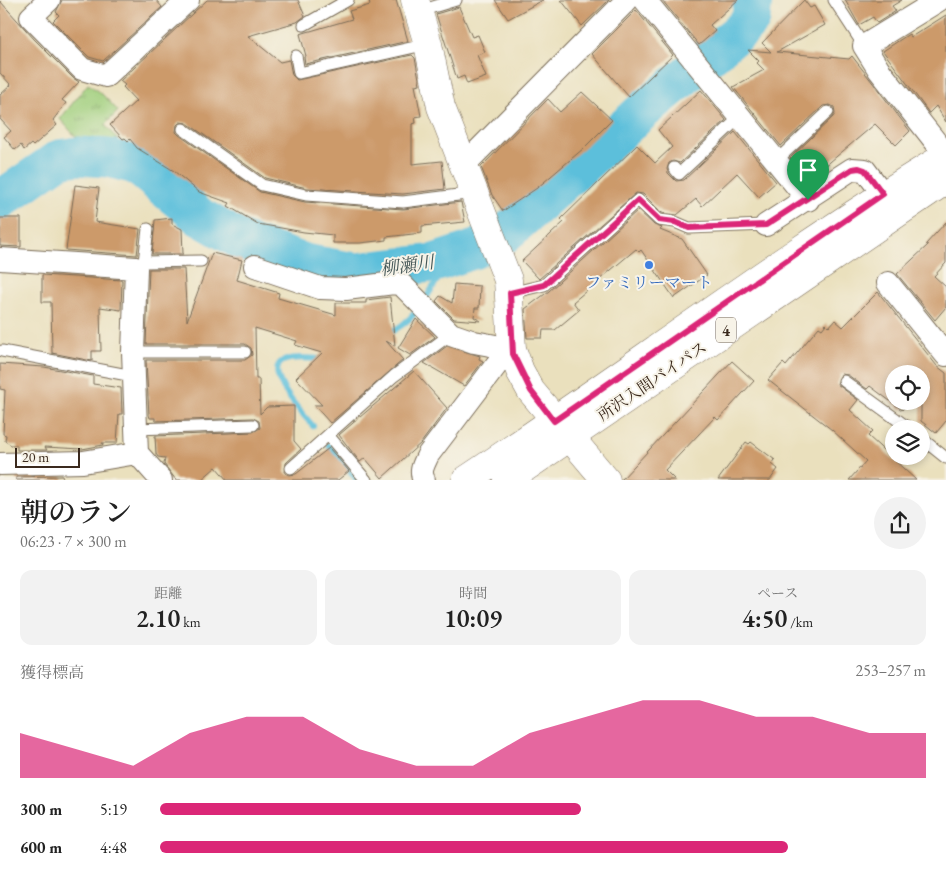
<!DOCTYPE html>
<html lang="ja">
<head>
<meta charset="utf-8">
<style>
  :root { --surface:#fff; --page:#f2f2f2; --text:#222; --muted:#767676; --accent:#db2777 }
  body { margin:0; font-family:"EB Garamond","Noto Serif JP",serif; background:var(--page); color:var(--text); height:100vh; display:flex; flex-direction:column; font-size:19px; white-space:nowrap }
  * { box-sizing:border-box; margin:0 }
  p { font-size:16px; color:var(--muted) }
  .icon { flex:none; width:28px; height:28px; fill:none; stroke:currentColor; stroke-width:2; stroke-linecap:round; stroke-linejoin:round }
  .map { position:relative; height:480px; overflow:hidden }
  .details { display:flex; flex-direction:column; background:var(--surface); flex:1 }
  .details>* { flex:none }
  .tools { position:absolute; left:885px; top:365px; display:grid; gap:10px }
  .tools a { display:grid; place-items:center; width:45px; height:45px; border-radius:50%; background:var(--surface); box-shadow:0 2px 8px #0003; font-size:25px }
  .scale { position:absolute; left:15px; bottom:12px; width:65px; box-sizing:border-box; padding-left:5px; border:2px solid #3b2a1e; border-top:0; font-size:14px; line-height:18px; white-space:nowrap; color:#3b2a1e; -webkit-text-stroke:4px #f7f3e8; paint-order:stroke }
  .pin { position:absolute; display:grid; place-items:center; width:42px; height:42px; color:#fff; margin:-51px -21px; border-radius:50% 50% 50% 0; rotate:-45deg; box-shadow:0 0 5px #0007 }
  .pin .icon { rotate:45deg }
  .round { display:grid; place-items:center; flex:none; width:52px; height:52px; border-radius:26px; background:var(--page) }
  .headline { display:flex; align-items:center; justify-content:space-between; height:85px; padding:0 20px }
  h1 { font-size:28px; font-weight:600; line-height:38px }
  .metrics { display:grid; grid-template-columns:repeat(3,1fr); gap:8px; height:85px; padding:5px 20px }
  .metrics div { display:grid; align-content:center; border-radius:12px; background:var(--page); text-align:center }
  .metrics b { font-size:25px; font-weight:600 }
  .metrics small { font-size:14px; font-weight:400 }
  .metrics p { font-size:14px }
  .chart { height:140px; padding:10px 20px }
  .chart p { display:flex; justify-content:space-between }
  .chart svg { width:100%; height:90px; margin-top:5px; fill:var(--accent); opacity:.7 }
  ul { padding:0 20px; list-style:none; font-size:16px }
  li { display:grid; grid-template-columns:80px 60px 1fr; align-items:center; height:38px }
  li i { height:12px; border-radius:6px; background:var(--accent) }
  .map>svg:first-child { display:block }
  .park { fill:url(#park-tufts); stroke:#6e7c4e }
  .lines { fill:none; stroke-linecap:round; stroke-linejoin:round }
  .stream { stroke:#5cbfdb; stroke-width:6 }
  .river { stroke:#5cbfdb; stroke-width:39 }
  .building { fill:#cc9a6b }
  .service-casing { stroke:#786a56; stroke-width:13 }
  .minor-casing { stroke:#786a56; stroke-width:24 }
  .tertiary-casing { stroke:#786a56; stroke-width:29 }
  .primary-casing { stroke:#786a56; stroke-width:29 }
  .service { stroke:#fff; stroke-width:11 }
  .minor { stroke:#fff; stroke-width:22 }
  .tertiary { stroke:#fff; stroke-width:28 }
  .primary { stroke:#fff; stroke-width:28 }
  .route-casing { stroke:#fff; stroke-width:10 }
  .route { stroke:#db2777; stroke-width:6 }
  .shop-dot { fill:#3f7fe0; stroke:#f7f3e8; stroke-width:2 }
  .labels { text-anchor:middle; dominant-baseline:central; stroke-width:4; stroke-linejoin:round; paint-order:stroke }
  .shield { fill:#f7f3e8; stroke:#73665b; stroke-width:1 }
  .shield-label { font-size:15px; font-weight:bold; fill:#3b2a1e }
  .shop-label { font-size:16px; fill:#366cbe; stroke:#f7f3e8 }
  .street-label { font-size:16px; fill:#3b2a1e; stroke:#f7f3e8 }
  .water-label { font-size:18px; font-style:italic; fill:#455757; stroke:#f7f3e8 }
</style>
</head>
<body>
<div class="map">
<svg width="946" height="480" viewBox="0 0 946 480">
  <defs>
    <pattern id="park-tufts" width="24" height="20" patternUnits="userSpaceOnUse" patternTransform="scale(1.25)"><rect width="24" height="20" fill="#a0cf7d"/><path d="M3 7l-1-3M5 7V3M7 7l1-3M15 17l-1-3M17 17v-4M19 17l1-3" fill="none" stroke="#84a866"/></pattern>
  </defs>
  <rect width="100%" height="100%" fill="#f7f3e8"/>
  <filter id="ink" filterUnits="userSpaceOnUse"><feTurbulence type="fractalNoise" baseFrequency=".02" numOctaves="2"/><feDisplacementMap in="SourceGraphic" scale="10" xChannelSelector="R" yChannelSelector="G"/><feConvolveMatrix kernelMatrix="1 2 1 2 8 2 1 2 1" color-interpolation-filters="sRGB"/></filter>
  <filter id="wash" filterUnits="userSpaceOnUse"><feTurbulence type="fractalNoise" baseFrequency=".0096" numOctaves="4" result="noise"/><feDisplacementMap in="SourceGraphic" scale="20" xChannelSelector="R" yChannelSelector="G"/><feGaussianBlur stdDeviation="1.12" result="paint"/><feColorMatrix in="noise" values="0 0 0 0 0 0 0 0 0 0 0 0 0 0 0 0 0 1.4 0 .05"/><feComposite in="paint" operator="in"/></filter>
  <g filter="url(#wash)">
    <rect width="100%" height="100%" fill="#eae0bd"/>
    <path class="park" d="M88,84L103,95L118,111L105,125L118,140L76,137L60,119Z"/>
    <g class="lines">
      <path class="stream" d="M386,334C418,322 433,285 450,259
        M313,426C304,415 262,372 283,361C294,356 311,359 323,359
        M328,445L357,480"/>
      <path class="river" d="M0,200L59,159L78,156L108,158L136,165L200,217L242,241L304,263L355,272L434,263L473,250L505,234L645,109L741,30L751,19L753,0"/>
    </g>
    <g id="blocks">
      <path class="building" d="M62,0H156L162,7L103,61L89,57L53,21L59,15L56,12Z
        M207,0H298L305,16L297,22L248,36L280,62L289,60L292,75L297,80L412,55L415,58L420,84L415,85L421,116L415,117L416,123L412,124V164L442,161L445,189L403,194L307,188L265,178L187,123L180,122L177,125L176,132L179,135L260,192L305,202L403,209L461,202L465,222L422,226V233L386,237V240L360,243H333V235L304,232L258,224L228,206L230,203L199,192L174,171L137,148L130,139L128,141L125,138L123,139L110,125L136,101L123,87L125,85L120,81Z
        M369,0H396L408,41L305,64L304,57L306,56L300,34L352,19L349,11L370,5Z
        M495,0H543L508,19Z
        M561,0H609L582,26Z
        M662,0H738L710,25L715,31L699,45Z
        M804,0L810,8L814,6L825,25L777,52L849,59L852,56L910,131L896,145L875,124L811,178L790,158L833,117L835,114L834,107L830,105L823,106L781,146L733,87L764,70L757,63L759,61L748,50L771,52L762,43Z
        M845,0H902L892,6L896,11L877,23L873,17L859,25Z
        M0,1L34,39L73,78L79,82L62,100L66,103L53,120L57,125L33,146L31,144L24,150L21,145L15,150L4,137L11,131L0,119V95L11,85L0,73Z
        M459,7L472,37L478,35L485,52L477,55L486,77L467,84L464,76L457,79L436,14Z
        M636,10L673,55L629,97L592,54Z
        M946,15V122L936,106L929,113L883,51L909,34L911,37Z
        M701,90L726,120L680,163L673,161L669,163L667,169L668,173L676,181L684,180L735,132L776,182L759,197L737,173L702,206L696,199L677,215L662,213L643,194L636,193L539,279L522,261L564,222L561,219L637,145L655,163L672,147L658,130Z
        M582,92L612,120L584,148L537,188L503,211L492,195L481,167L548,99L560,112Z
        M75,185L99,188L95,222L140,229L137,255L66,250Z
        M638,210L654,225L662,228L660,230L682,239L707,275L674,298L641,250L639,252L636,249L573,302L579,310L555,330H543L542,338H527L525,309L549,291Z
        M0,218H21V247L0,246Z
        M172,218V224L182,229L183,254H152L155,220Z
        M946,222V263L934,276L946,287V307L935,320L897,274L928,245L926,244Z
        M212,253L242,260L237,280L279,293L278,298L336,315V303H366V300L390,297L395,346L386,341L403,360L330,423L314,405H322L296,378L322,353L295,345L297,341L255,328L256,379H259L260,414L267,407L294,406V441L301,449L286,463L285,473L289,475L296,474L329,448L349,471L338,480H227L216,467L201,480H176L164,464L165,458L158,457L156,454L155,436L253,432L260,428L259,421L253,418L155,421V418H150L149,415L146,360H245L252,355L251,348L245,344H146L149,269H184L187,321Z
        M42,275L122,280L121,310L100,307L101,351H92V361L52,353L51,302H42Z
        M454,284L480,286L479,308H475L474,317L481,321L454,319L436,301L440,296L452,303Z
        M878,292L937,366L946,373V421L936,433L921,421V374H894V401H910L902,410L870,386L867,389L848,375L841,374L837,384L858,400L850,410L873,431L868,436L916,480H849L866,461L832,430L768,380L783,363L786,366L819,327L822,329L826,324L829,327L835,320L843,327Z
        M416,319L435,337L410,355L398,348Z
        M447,346L480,356L479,359L483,361L464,386L424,363Z
        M732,361L754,381L718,420L715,417L665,470L675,480H621Z
        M0,364L44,367L93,376V384L121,388L122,414H119L117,443H102L103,445L82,449L45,447L47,450H17V445H11L5,441L6,435L3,434L5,390L0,389Z
        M414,371L447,408L421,443L382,478L365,458L360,462L339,435Z
        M746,442L749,444L751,442L775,460L772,464L778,469L770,480H718Z
        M62,476L64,480H16V477Z"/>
    </g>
  </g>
  <g filter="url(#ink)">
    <use href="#blocks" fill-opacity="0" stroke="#786a56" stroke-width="1"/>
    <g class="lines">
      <g class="service-casing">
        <path id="service" d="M834,0L864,46
          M420,11L456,0
          M304,25L348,0
          M296,56L299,73L428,44
          M183,129L262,185L306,195L403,202L474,193
          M776,161L828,112
          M674,168L679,174L740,117
          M144,262L148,229
          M136,268L144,262L201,261
          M510,293L544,285L638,200L659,220L675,222L689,228L766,225
          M2,351L133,376
          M133,352H245
          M844,381L910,429
          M136,429L253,425
          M328,435L366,480
          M921,438L946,458
          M291,468L394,376L451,334"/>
      </g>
      <g class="minor-casing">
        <path id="minor" d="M49,0L31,17L82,69L106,76L188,0
          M645,0L808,200
          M939,0L864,46L879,70L946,155
          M464,165L627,0
          M766,225L852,169L865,170L883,194
          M0,259L136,268L133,352L137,453L161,480
          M255,266L320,288L346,289L394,283L402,285L451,334L474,342L512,349
          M888,283L946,355
          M0,464L83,462L137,453
          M424,480C419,471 424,464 428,455L497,364L513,354"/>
      </g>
      <g class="tertiary-casing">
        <path id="tertiary" d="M415,0L428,44L441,107L508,280L512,349L520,371L531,391L606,480"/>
      </g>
      <g class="primary-casing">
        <path id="primary" d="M466,480C627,373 781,256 946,156
          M507,480L946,180"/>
      </g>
      <use href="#service" class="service"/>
      <use href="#minor" class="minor"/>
      <use href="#tertiary" class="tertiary"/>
      <use href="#primary" class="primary"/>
    </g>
  </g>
  <g class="lines" filter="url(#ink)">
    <g class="route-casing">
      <path id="route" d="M859,168L865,170L883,194L554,421L531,391L513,354L510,293L544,285L638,200L659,220L675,222L689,228L766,225L852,169Z"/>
    </g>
    <use href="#route" class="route"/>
  </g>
  <circle class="shop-dot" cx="649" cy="265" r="5"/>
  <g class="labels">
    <rect class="shield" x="716" y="317.5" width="20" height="25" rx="4"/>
    <g class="shield-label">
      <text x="726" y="330">4</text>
    </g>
    <g class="shop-label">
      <text x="649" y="282">ファミリーマート</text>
    </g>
    <g class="street-label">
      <text transform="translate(652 381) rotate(-34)">所沢入間バイパス</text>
    </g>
    <g class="water-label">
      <text transform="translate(407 265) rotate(-8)">柳瀬川</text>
    </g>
  </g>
</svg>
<div class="tools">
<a><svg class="icon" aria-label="locate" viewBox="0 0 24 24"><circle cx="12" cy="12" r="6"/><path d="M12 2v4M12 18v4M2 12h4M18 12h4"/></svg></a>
<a><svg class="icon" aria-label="layers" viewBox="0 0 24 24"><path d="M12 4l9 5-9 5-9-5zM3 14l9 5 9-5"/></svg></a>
</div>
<div class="scale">20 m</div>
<div class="pin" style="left:808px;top:200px;background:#1e9e55"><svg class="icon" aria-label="arrive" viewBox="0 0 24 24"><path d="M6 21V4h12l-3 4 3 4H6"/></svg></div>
</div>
<section class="details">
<div class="headline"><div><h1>朝のラン</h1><p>06:23 · 7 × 300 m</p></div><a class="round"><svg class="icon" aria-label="share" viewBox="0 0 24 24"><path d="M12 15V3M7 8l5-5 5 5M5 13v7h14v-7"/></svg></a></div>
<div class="metrics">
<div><p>距離</p><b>2.10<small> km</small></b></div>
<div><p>時間</p><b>10:09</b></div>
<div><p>ペース</p><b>4:50<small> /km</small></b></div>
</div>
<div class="chart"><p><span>獲得標高</span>253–257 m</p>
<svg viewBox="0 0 160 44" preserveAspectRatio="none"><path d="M0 44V22L10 30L20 38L30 22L40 14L50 14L60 30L70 38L80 38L90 22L100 14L110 6L120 6L130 14L140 14L150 22L160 22V44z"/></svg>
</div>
<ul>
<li><b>300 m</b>5:19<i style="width:55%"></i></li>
<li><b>600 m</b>4:48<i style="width:82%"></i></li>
</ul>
</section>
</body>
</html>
